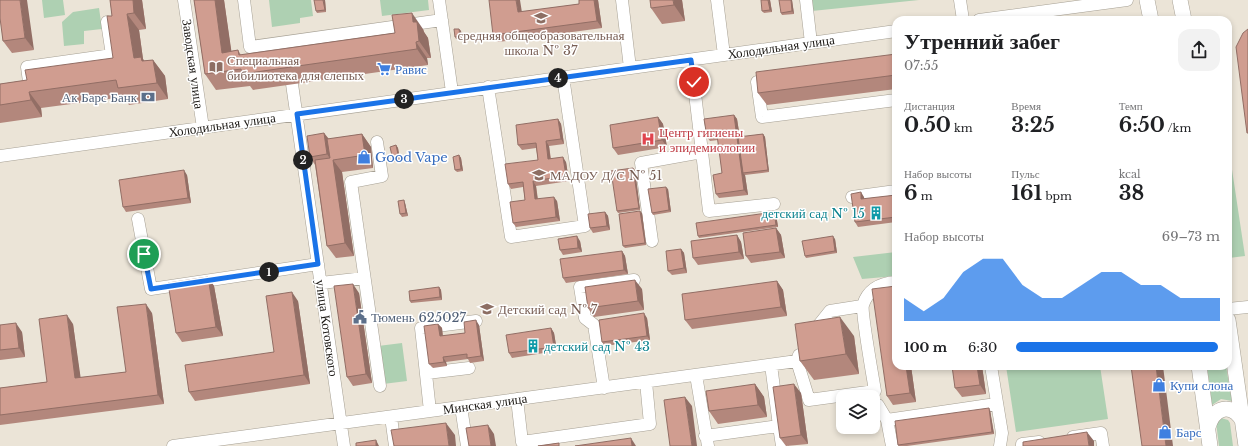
<!DOCTYPE html>
<html lang="ru">
<head>
<meta charset="utf-8">
<style>
  :root { --surface:#fff; --page:#f2f2f2; --text:#202124; --muted:#757577; --accent:#1a73e8 }
  body { margin:0; font-family:"Libre Baskerville",serif; background:var(--page); color:var(--text); height:100vh; display:flex; flex-direction:column; font-size:15px; white-space:nowrap }
  * { box-sizing:border-box; margin:0 }
  p { font-size:13px; color:var(--muted) }
  .icon { flex:none; width:22px; height:22px; fill:none; stroke:currentColor; stroke-width:2; stroke-linecap:round; stroke-linejoin:round }
  .map { position:relative; flex:1; overflow:hidden }
  .drawer { position:absolute; left:892px; top:16px; width:340px; height:354px; display:flex; flex-direction:column; background:var(--surface); border-radius:12px; box-shadow:0 2px 6px #0003 }
  .drawer>* { flex:none }
  .controls { position:absolute; left:836px; top:390px; display:grid; gap:8px }
  .controls a { display:grid; place-items:center; width:44px; height:44px; border-radius:8px; background:var(--surface); box-shadow:0 2px 6px #0003; font-size:20px }
  .pin { position:absolute; display:grid; place-items:center; width:34px; height:34px; color:#fff; margin:-17px; border:2px solid #fff; border-radius:50%; box-shadow:0 1px 4px #0007 }
  .km { position:absolute; width:20px; height:20px; margin:-10px; border-radius:50%; background:#222; color:#fff; font-size:11px; line-height:20px; text-align:center }
  .round { display:grid; place-items:center; flex:none; width:42px; height:42px; border-radius:12px; background:var(--page) }
  .summary { display:flex; align-items:center; justify-content:space-between; height:68px; padding:0 12px }
  h1 { font-size:22px; font-weight:700; line-height:30px }
  .metrics { display:grid; grid-template-columns:repeat(3,1fr); gap:6px; height:68px; padding:4px 12px }
  .metrics div { display:grid; align-content:center }
  .metrics b { font-size:20px; font-weight:700 }
  .metrics small { font-size:11px; font-weight:400 }
  .metrics p { font-size:11px }
  .chart { height:112px; padding:8px 12px }
  .chart p { display:flex; justify-content:space-between }
  .chart svg { width:100%; height:72px; margin-top:4px; fill:var(--accent); opacity:.7 }
  ul { padding:0 12px; list-style:none; font-size:13px }
  li { display:grid; grid-template-columns:64px 48px 1fr; align-items:center; height:30px }
  li i { height:10px; border-radius:5px; background:var(--accent) }
  .map>svg:first-child { display:block }
  .green { fill:#aed0b2 }
  .lines { fill:none; stroke-linecap:round; stroke-linejoin:round }
  .minor-casing { stroke:#a6a094; stroke-width:13 }
  .major-casing { stroke:#a6a094; stroke-width:16 }
  .minor { stroke:#fff; stroke-width:12 }
  .major { stroke:#fff; stroke-width:15 }
  .wall { fill:#b3877c }
  .shaded-wall { fill:#926e65 }
  .building { fill:#d09d90; stroke:#926e65 }
  .route-casing { stroke:#fff; stroke-width:8 }
  .route { stroke:#1a73e8; stroke-width:5 }
  .labels { text-anchor:middle; dominant-baseline:central; stroke-width:3; stroke-linejoin:round; paint-order:stroke }
  .education-label { font-size:13px; fill:#785e54; stroke:#fff; text-anchor:start }
  .street-label { font-size:13px; fill:#1a1713; stroke:#fff }
  .shop-label { font-size:13px; fill:#366cbe; stroke:#fff; text-anchor:start }
  .service-label { font-size:13px; fill:#4e5e75; stroke:#fff; text-anchor:end }
  .health-label { font-size:13px; fill:#be3a42; stroke:#fff; text-anchor:start }
  .culture-label { font-size:13px; fill:#0d838f; stroke:#fff; text-anchor:end }
</style>
</head>
<body>
<div class="map">
<svg width="1248" height="446" viewBox="0 0 1248 446">
  <rect width="100%" height="100%" fill="#ebe4d7"/>
  <path class="green" d="M42,0H63L65,15L44,18Z
    M269,0H311L313,16L300,18V23L272,27Z
    M380,0H428L429,10L382,16Z
    M811,0H919L812,11Z
    M99,8L102,29L84,31V44L64,46L62,22L73,12Z
    M1228,143L1245,256L1229,258L1228,252Z
    M896,252V276L862,279L853,257Z
    M402,343L407,381L383,384L378,346Z
    M1006,366H1100L1108,419L1016,432Z
    M1207,366H1226L1232,401L1221,399L1212,405Z
    M1221,418L1228,420L1230,423L1233,446H1219L1216,422Z"/>
  <g class="lines">
    <g class="minor-casing">
      <path id="minor" d="M184,0L203,128
        M244,0L250,47L442,20
        M439,0L452,92
        M622,0L630,68
        M717,0L724,55
        M806,0L811,43
        M960,0L963,20
        M979,20L1127,0
        M691,60L709,211L774,204
        M757,82L762,117L896,100
        M292,84L344,446
        M488,87L511,237L585,226L563,77
        M0,93L30,89L27,67L112,55L107,22
        M377,142L382,176L351,182L380,386
        M0,156L896,31
        M852,197L896,191
        M138,219L151,289L318,264
        M652,241L641,163L702,152
        M321,283L364,278
        M1228,309L1248,307
        M814,331L830,311L862,306
        M799,355L797,361L809,400L875,391C873,378 861,312 863,305C868,289 881,283 896,282
        M991,366L1002,433L1000,446
        M427,373L469,368
        M696,375L708,446
        M604,388L594,325L585,318L580,287L634,280
        M517,399L522,442L650,424L646,382
        M878,405L887,420L892,446
        M461,407L467,446
        M430,411L421,328L476,321
        M391,417L395,446
        M887,420L996,404
        M779,426L782,446
        M705,436L779,426L771,365
        M1073,437L1101,433L1103,446
        M173,446L797,361
        M1022,446V444L1039,442"/>
    </g>
    <g class="major-casing">
      <path id="major" d="M1147,0L1151,20
        M1180,0L1184,20
        M1228,320L1246,446
        M1199,366L1210,446
        M1208,427C1214,407 1231,402 1243,421"/>
    </g>
    <use href="#minor" class="minor"/>
    <use href="#major" class="major"/>
  </g>
  <path class="wall" d="M0,0L34,50L12,53L3,41Z
    M110,0H142L146,29L139,30L143,59L144,61L153,60L165,76L168,99L129,105L124,97L41,108L42,117L0,123V84L27,80L113,58L112,16Z
    M194,0H224L231,51L238,50L241,55L423,29L424,32L428,38L431,58H427L428,65L253,90L250,86L216,90L205,74Z
    M325,0L326,12L317,13L316,11Z
    M598,0L602,28L498,42L493,35L522,12L579,4Z
    M682,0L685,21L662,24L651,8Z
    M770,0L772,12L764,13L762,11Z
    M792,0L794,14L782,15L781,13Z
    M459,29L461,31L462,38L456,39L455,37Z
    M896,54V89L767,105L758,93Z
    M734,115L737,119L740,137L763,134L765,137L769,172L745,175L748,195L719,198L716,194L722,173L718,140L710,141L707,137Z
    M658,117L663,124L667,147L618,155L613,148Z
    M558,119L561,124L564,144L549,146L551,159L566,162L569,181L536,186L538,199L557,201L560,221L516,227L513,223L525,200L523,187L511,189L508,184L538,160L536,148L522,150L518,145Z
    M324,133L329,139L362,134L371,147L373,168L342,172L354,256L336,258L327,246L315,165L310,157Z
    M396,145L398,148L400,161L394,162L393,160Z
    M459,155L461,158L463,171L457,172L455,170Z
    M635,170L640,210L618,213L617,211Z
    M187,175L191,203L126,212L123,207Z
    M668,189L671,212L653,215L652,213Z
    M896,195V222L858,227L855,222L864,197V199Z
    M405,203L408,216L402,217L400,214Z
    M605,212L608,216L610,230L593,233L590,228Z
    M642,213L646,245L625,248L623,246Z
    M776,214L778,227L699,238L698,236Z
    M776,228L781,235L785,258L751,263L746,256Z
    M737,235L741,242L744,259L698,265L693,258Z
    M835,239L837,253L806,258L805,256Z
    M580,241L582,252L563,255L560,250Z
    M681,249L684,253L687,273L672,275L668,271Z
    M622,251L625,256L628,274L566,283L563,278Z
    M208,277L214,286L223,336L182,342L176,333Z
    M777,281L783,290L787,316L692,329L685,320Z
    M439,287L441,290L442,300L411,303L410,301Z
    M642,289L644,310L594,317L588,308Z
    M359,293L372,383L353,386L347,377Z
    M298,301L310,384L195,401L189,392L274,352Z
    M152,313L164,404L0,425V388L47,382L73,324L80,378L126,372Z
    M647,318L650,340L605,346L602,342Z
    M438,324L442,328L443,336L465,333L479,325L484,361L470,363L468,359L446,362L447,366L433,368L429,364Z
    M0,325L22,332L25,357L0,360Z
    M551,328L554,333L557,351L512,358L509,353Z
    M854,336L859,374L814,380L800,361Z
    M896,366H911L916,402L893,405L887,396Z
    M982,366L986,394L962,397L955,388Z
    M755,384L764,397L767,417L718,424L709,411Z
    M801,393L808,444L786,446L780,438Z
    M990,410L994,434L907,446H899L898,445Z"/>
  <path class="shaded-wall" d="M20,0H27L34,50L25,38Z
    M133,0H142L146,29L134,13Z
    M215,0H224L234,69L222,53Z
    M323,0H325L326,12L325,10Z
    M516,0H520L523,19L518,12Z
    M594,0H598L602,28L597,21Z
    M673,0H682L685,21L674,5Z
    M768,0H770L772,12L770,10Z
    M791,0H792L794,14L792,11Z
    M412,13L423,29L424,32L428,38L431,58L419,41L413,22Z
    M127,14L139,30L143,59L153,73L134,58Z
    M459,29L461,31L462,38L460,36Z
    M416,42L427,58L428,65L417,49Z
    M153,60L165,76L168,99L157,83Z
    M29,92L41,108L42,117L31,100Z
    M734,115L737,119L745,173H743L745,175L748,195L744,190Z
    M658,117L663,124L667,147L662,140Z
    M558,119L561,124L564,144L561,139Z
    M324,133L336,149L333,160L342,172L354,256L345,243L333,163L327,154Z
    M362,134L371,147L373,168L365,155Z
    M763,134L765,137L769,172L768,170Z
    M546,141L549,146L551,164L548,159Z
    M396,145L398,148L400,161L399,159Z
    M459,155L461,158L463,171L461,169Z
    M563,157L566,162L569,181L566,176Z
    M633,168L635,170L640,210L639,208Z
    M184,170L187,175L191,203L188,198Z
    M533,181L536,186L538,204L535,199Z
    M666,187L668,189L671,212L669,210Z
    M861,192L864,197L865,204L861,199Z
    M554,197L557,201L560,221L556,217Z
    M404,200L405,203L408,216L406,213Z
    M640,211L642,213L646,245L645,243Z
    M605,212L608,216L610,230L607,226Z
    M774,212L776,214L778,227L776,225Z
    M776,228L781,235L785,258L780,252Z
    M737,235L741,242L744,259L739,252Z
    M577,236L580,241L582,252L578,248Z
    M833,236L835,239L837,253L835,251Z
    M681,249L684,253L687,273L684,268Z
    M622,251L625,256L628,274L624,270Z
    M208,277L214,286L223,336L216,327Z
    M635,280L642,289L644,310L638,301Z
    M777,281L783,290L787,316L781,307Z
    M353,284L359,293L372,383L366,374Z
    M439,287L441,290L442,300L440,297Z
    M292,292L298,301L310,384L304,375Z
    M146,304L152,313L164,404L158,395Z
    M644,313L647,318L650,340L647,336Z
    M67,315L73,324L82,387L75,378Z
    M840,317L854,336L859,374L846,354Z
    M476,320L479,325L484,361L481,356Z
    M16,323L22,332L25,357L19,348Z
    M438,324L442,328L443,341L440,336Z
    M551,328L554,333L557,351L554,347Z
    M443,357L446,362L447,366L444,362Z
    M906,366H911L916,402L910,393Z
    M977,366H982L986,394L980,385Z
    M1156,366H1163L1173,446H1166Z
    M755,384L764,397L767,417L758,405Z
    M794,384L801,393L808,444L801,435Z
    M685,397L692,406L697,446H692Z
    M989,408L990,410L994,434L992,432Z
    M446,423L455,435L456,446H449Z
    M488,425L494,434L496,446H491Z
    M1087,432L1094,441V446H1089Z
    M631,438L636,446H632Z
    M376,440L379,446H376Z"/>
  <path class="building" d="M0,0H20L25,38L3,41L0,18Z
    M110,0H133L134,13L127,14L134,58L141,57L142,61L153,60L157,83L118,88L116,80L29,92L31,100L0,105V84L27,80L25,70L113,58L107,16H112Z
    M194,0H215L222,53L238,50L239,55L395,33L392,15L412,13L413,22H417L419,41L416,42L417,49L242,74L241,69L205,74Z
    M314,0H323L325,10L316,11Z
    M489,0H516L518,12L579,4V0H594L597,21L493,35Z
    M650,0H673L674,5L651,8Z
    M761,0H768L770,10L762,11Z
    M779,0H791L792,11L781,13Z
    M454,29H459L460,36L455,37Z
    M1248,29V133H1247L1236,47L1243,33Z
    M896,54V75L758,93L756,72Z
    M734,115L744,190L716,194L713,175L722,173L717,135L707,137L704,119Z
    M658,117L662,140L613,148L610,125Z
    M558,119L561,139L546,141L548,159L563,157L566,176L533,181L535,199L554,197L556,217L513,223L510,202L525,200L523,182L508,184L505,164L538,160L536,143L518,145L516,125Z
    M324,133L327,154L310,157L307,136Z
    M362,134L365,155L333,160L345,243L327,246L315,160L330,158L327,139Z
    M763,134L768,170L743,173L738,137Z
    M396,145L399,159L393,160L390,147Z
    M459,155L461,169L455,170L453,157Z
    M633,168L639,208L617,211L611,171Z
    M184,170L188,198L123,207L119,180Z
    M666,187L669,210L652,213L648,189Z
    M861,192V199L896,195V217L855,222L851,194Z
    M404,200L406,213L400,214L398,201Z
    M640,211L645,243L623,246L619,214Z
    M605,212L607,226L590,228L588,214Z
    M774,212L776,225L698,236L696,223Z
    M776,228L780,252L746,256L743,233Z
    M737,235L739,252L693,258L691,241Z
    M577,236L578,248L560,250L558,239Z
    M833,236L835,251L805,256L802,241Z
    M681,249L684,268L668,271L666,251Z
    M622,251L624,270L563,278L560,259Z
    M208,277L216,327L176,333L168,283Z
    M635,280L638,301L588,308L585,287Z
    M777,281L781,307L685,320L682,294Z
    M353,284L366,374L347,377L334,286Z
    M896,286V366H906L910,393L887,396L872,289Z
    M439,287L440,297L410,301L409,291Z
    M292,292L304,375L189,392L185,365L274,352L266,296Z
    M146,304L158,395L0,415V388L47,382L39,319L67,315L75,378L126,372L117,307Z
    M644,313L647,336L602,342L599,320Z
    M840,317L846,354L800,361L795,324Z
    M476,320L481,356L467,358V354L443,357L444,362L429,364L424,326L438,324L440,336L465,333L464,322Z
    M16,323L19,348L0,350V325Z
    M551,328L554,347L509,353L506,335Z
    M952,366H977L980,385L955,388Z
    M1131,366H1156L1166,446H1142Z
    M755,384L758,405L709,411L706,391Z
    M794,384L801,435L780,438L773,387Z
    M685,397L692,446H670L664,400Z
    M989,408L992,432L898,445L895,421Z
    M446,423L449,446H394L391,430Z
    M488,425L491,446H469L466,428Z
    M1087,432L1089,446H1023V442Z
    M631,438L632,446H575Z
    M376,440V446H356V443Z
    M559,443V446H538Z"/>
  <g class="lines">
    <g class="route-casing">
      <path id="route" d="M144,254L151,289L318,264L297,114L691,60L694,82"/>
    </g>
    <use href="#route" class="route"/>
  </g>
  <defs>
    <g id="school-bare" transform="scale(1.08)"><path d="M0-5L7-2L0 1L-7-2ZM-4 1L0 2.5L4 1V4Q0 6-4 4Z" fill="#8d6e63" stroke="#fff" stroke-width="2.5" paint-order="stroke"/></g>
    <g id="library-bare" transform="scale(1.08)"><path d="M-6-4Q-3-5.5-.7-3.5V5Q-3 3-6 4ZM6-4Q3-5.5 .7-3.5V5Q3 3 6 4Z" fill="#8d6e63" stroke="#fff" stroke-width="2.5" paint-order="stroke"/></g>
    <g id="supermarket-bare" transform="scale(1.08)"><path d="M-6-5.5h2.5l.6 2H6L4.5 2H-2.5L-4.4-4H-6ZM-1.5 3.2a1.3 1.3 0 1 0 .1 0ZM3 3.2a1.3 1.3 0 1 0 .1 0Z" fill="#3f7fe0" stroke="#fff" stroke-width="2.5" paint-order="stroke"/></g>
    <g id="bank-bare" transform="scale(1.08)"><path d="M-6-4H6V4H-6ZM0-2.3a2.3 2.3 0 1 0 0 4.6a2.3 2.3 0 1 0 0-4.6Z" fill="#5c6f8a" stroke="#fff" stroke-width="2.5" paint-order="stroke"/></g>
    <g id="hospital-bare" transform="scale(1.08)"><path d="M-5-5h3v3.5h4V-5h3V5h-3V1.5h-4V5h-3Z" fill="#e0444e" stroke="#fff" stroke-width="2.5" paint-order="stroke"/></g>
    <g id="shop-bare" transform="scale(1.08)"><path d="M-5-2.5h2.3a2.7 3.5 0 0 1 5.4 0H5L5.5 6h-11ZM-1.5-2.5h3a1.5 2.3 0 0 0-3 0Z" fill="#3f7fe0" stroke="#fff" stroke-width="2.5" paint-order="stroke"/></g>
    <g id="building-bare" transform="scale(1.08)"><path d="M-4-6H4V6H1V3H-1V6H-4ZM-2.5-4.3h1.7v1.8h-1.7ZM.8-4.3h1.7v1.8H.8ZM-2.5-1h1.7V.8h-1.7ZM.8-1h1.7V.8H.8Z" fill="#0f9aa8" stroke="#fff" stroke-width="2.5" paint-order="stroke"/></g>
    <g id="civic-bare" transform="scale(1.08)"><path d="M-.6-6.5H3V-4.5H.6V-3L4-1V1h2V6H-6V1h2V-1L-.6-3ZM-1.2 2.5V6h2.4V2.5Z" fill="#5c6f8a" stroke="#fff" stroke-width="2.5" paint-order="stroke"/></g>
  </defs>
  <g fill-rule="evenodd">
    <use href="#school-bare" x="541" y="18"/>
    <use href="#library-bare" x="216" y="67"/>
    <use href="#supermarket-bare" x="384" y="69"/>
    <use href="#bank-bare" x="148" y="97"/>
    <use href="#hospital-bare" x="648" y="139"/>
    <use href="#shop-bare" x="364" y="157"/>
    <use href="#school-bare" x="539" y="175"/>
    <use href="#building-bare" x="876" y="213"/>
    <use href="#school-bare" x="487" y="309"/>
    <use href="#civic-bare" x="360" y="317"/>
    <use href="#building-bare" x="533" y="346"/>
    <use href="#shop-bare" x="1159" y="385"/>
    <use href="#shop-bare" x="1165" y="432"/>
  </g>
  <g class="labels">
    <g class="education-label">
      <text x="541" y="35" text-anchor="middle">средняя общеобразовательная<tspan x="541" dy="15">школа № 37</tspan></text>
      <text x="227" y="60">Специальная<tspan x="227" dy="15">бибилиотека для слепых</tspan></text>
      <text x="550" y="175">МАДОУ Д/С № 51</text>
      <text x="498" y="309">Детский сад № 7</text>
    </g>
    <g class="street-label">
      <text transform="translate(781 47) rotate(-8)">Холодильная улица</text>
      <text transform="translate(193 64) rotate(82)">Заводская улица</text>
      <text transform="translate(222 125) rotate(-8)">Холодильная улица</text>
      <text transform="translate(327 328) rotate(82)">улица Котовского</text>
      <text transform="translate(485 404) rotate(-8)">Минская улица</text>
    </g>
    <g class="shop-label">
      <text x="395" y="69">Равис</text>
      <text x="375" y="157">Good Vape</text>
      <text x="1170" y="385">Купи слона</text>
      <text x="1176" y="432">Барс</text>
    </g>
    <g class="service-label">
      <text x="137" y="97">Ак Барс Банк</text>
      <text x="371" y="317" text-anchor="start">Тюмень 625027</text>
    </g>
    <g class="health-label">
      <text x="659" y="132">Центр гигиены<tspan x="659" dy="15">и эпидемиологии</tspan></text>
    </g>
    <g class="culture-label">
      <text x="865" y="213">детский сад № 15</text>
      <text x="544" y="346" text-anchor="start">детский сад № 43</text>
    </g>
  </g>
</svg>
<div class="controls">
<a><svg class="icon" aria-label="layers" viewBox="0 0 24 24"><path d="M12 4l9 5-9 5-9-5zM3 14l9 5 9-5"/></svg></a>
</div>
<div class="pin" style="left:144px;top:254px;background:#1e9e55"><svg class="icon" aria-label="arrive" viewBox="0 0 24 24"><path d="M6 21V4h12l-3 4 3 4H6"/></svg></div>
<div class="pin" style="left:694px;top:82px;background:#d93025"><svg class="icon" aria-label="check" viewBox="0 0 24 24"><path d="M5 12l5 5 9-10"/></svg></div>
<b class="km" style="left:269px;top:272px">1</b>
<b class="km" style="left:303px;top:160px">2</b>
<b class="km" style="left:404px;top:99px">3</b>
<b class="km" style="left:558px;top:78px">4</b>
<section class="drawer">
<div class="summary"><div><h1>Утренний забег</h1><p>07:55</p></div><a class="round"><svg class="icon" aria-label="share" viewBox="0 0 24 24"><path d="M12 15V3M7 8l5-5 5 5M5 13v7h14v-7"/></svg></a></div>
<div class="metrics">
<div><p>Дистанция</p><b>0.50<small> km</small></b></div>
<div><p>Время</p><b>3:25</b></div>
<div><p>Темп</p><b>6:50<small> /km</small></b></div>
</div>
<div class="metrics">
<div><p>Набор высоты</p><b>6<small> m</small></b></div>
<div><p>Пульс</p><b>161<small> bpm</small></b></div>
<div><p>kcal</p><b>38</b></div>
</div>
<div class="chart"><p><span>Набор высоты</span>69–73 m</p>
<svg viewBox="0 0 160 44" preserveAspectRatio="none"><path d="M0 44V30L10 38L20 30L30 14L40 6L50 6L60 22L70 30L80 30L90 22L100 14L110 14L120 22L130 22L140 30L150 30L160 30V44z"/></svg>
</div>
<ul>
<li><b>100 m</b>6:30<i style="width:99%"></i></li>
</ul>
</section>
</div>
</body>
</html>
